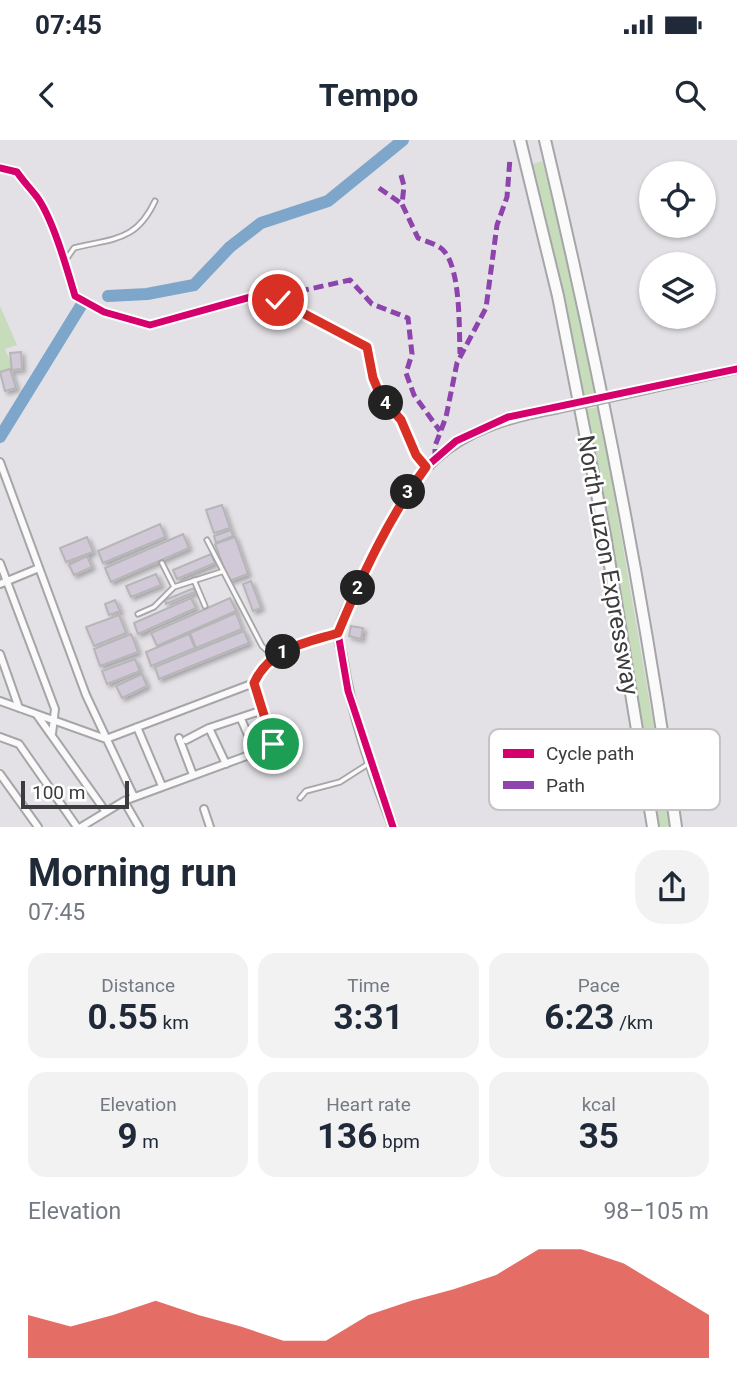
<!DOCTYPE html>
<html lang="en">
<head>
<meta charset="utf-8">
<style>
  :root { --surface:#fff; --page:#f2f2f3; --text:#1f2937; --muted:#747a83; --accent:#d93025 }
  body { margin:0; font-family:Roboto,sans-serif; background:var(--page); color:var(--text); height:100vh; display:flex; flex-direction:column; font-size:26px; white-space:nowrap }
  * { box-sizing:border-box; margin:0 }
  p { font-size:23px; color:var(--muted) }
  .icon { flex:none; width:38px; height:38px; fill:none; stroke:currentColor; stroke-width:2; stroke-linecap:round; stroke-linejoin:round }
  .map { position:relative; height:687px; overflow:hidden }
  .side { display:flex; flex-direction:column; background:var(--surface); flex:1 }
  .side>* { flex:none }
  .tools { position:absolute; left:639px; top:21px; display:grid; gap:14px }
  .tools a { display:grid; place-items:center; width:77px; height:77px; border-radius:50%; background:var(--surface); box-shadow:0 2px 5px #0004; font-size:35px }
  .scale { position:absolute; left:21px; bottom:18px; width:108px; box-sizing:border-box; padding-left:7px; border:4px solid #3c3b3d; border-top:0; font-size:19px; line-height:24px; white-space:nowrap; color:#3c3b3d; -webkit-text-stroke:5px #fff; paint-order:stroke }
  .pin { position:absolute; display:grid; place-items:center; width:60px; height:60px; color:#fff; margin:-30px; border:4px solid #fff; border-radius:50%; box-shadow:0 2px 7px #0007 }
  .km { position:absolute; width:35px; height:35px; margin:-18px; border-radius:50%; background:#222; color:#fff; font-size:19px; line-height:35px; text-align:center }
  .round { display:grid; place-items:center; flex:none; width:74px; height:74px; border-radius:28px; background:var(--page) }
  .overview { display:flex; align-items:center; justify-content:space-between; height:119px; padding:0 28px }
  h1 { font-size:38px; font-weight:700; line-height:52px }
  .stats { display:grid; grid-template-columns:repeat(3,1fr); gap:10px; height:119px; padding:7px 28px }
  .stats div { display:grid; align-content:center; border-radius:18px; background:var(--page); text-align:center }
  .stats b { font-size:35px; font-weight:700 }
  .stats small { font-size:19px; font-weight:400 }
  .stats p { font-size:19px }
  .chart { height:196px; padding:14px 28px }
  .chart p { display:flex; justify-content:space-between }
  .chart svg { width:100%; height:126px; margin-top:7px; fill:var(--accent); opacity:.7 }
  .status { display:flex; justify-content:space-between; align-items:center; height:49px; padding:0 35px; background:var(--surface); direction:ltr }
  .status svg { height:19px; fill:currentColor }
  header { display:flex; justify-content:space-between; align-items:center; height:91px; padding:0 28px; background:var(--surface); font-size:32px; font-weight:700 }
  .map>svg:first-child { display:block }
  .green { fill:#c6dcba }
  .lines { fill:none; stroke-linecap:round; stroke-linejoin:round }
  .river { stroke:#7ea6ca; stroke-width:12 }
  .building { fill:#d2c9d8; stroke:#b6b5b7; stroke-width:2; filter:url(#shadow) }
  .service-casing { stroke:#a6a5a7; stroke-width:7 }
  .minor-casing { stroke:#a6a5a7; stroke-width:10 }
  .tertiary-casing { stroke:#a6a5a7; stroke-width:11 }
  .motorway-casing { stroke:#a6a5a7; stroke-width:14 }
  .service { stroke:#fbfafb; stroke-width:3.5 }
  .minor { stroke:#fbfafb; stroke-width:6 }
  .tertiary { stroke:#fbfafb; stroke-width:8 }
  .motorway { stroke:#fbfafb; stroke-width:10 }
  .tertiary-bridge-casing { stroke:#a6a5a7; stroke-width:11; stroke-linecap:butt }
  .tertiary-bridge { stroke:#fbfafb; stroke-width:8 }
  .quiet { stroke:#8e44ad; stroke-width:5; stroke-dasharray:10 5; stroke-linecap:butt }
  .cycleway-casing { stroke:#fff; stroke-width:11 }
  .cycleway { stroke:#d6006c; stroke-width:7 }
  .route-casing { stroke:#fff; stroke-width:14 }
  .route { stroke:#d93025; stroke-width:9 }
  .labels { text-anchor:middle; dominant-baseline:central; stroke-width:5; stroke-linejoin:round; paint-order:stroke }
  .street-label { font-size:24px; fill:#3c3b3d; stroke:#fff }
  .key { fill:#fff; stroke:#c4c4c5; stroke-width:2 }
  .key-label { font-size:19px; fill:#3c3b3d }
</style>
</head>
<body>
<div class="status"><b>07:45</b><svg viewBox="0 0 49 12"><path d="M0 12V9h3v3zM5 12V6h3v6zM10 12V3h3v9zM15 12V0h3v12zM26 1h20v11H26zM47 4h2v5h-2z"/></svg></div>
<header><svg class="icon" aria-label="back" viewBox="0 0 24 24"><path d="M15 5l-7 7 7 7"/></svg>Tempo<svg class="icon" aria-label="search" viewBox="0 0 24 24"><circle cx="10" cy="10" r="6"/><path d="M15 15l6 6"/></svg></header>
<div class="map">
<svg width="737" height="687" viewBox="0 0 737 687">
  <defs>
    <filter id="shadow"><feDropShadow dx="3" dy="3" stdDeviation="2" flood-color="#0004"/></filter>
  </defs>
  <rect width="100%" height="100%" fill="#e3e1e5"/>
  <path class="green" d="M542,21L564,101L597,256L585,259L531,25Z
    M0,166L17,205L5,209L13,228L0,232Z
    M599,267L671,687H658L616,424L587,269Z"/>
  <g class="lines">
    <path class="river" d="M108,156L147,154L194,145L230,107L261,83L328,61L403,0
      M0,297L82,164"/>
  </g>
  <path class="building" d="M21,212L22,229L12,230L10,213Z
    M10,229L16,248L5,251L0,232Z
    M222,365L230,388L214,393L206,370Z
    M160,384L165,397L103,423L98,411Z
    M231,390L233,396L216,403L214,396Z
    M183,394L189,408L111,442L105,428Z
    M87,397L93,412L66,422L60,408Z
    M235,397L248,434L229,441L215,404Z
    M211,414L215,423L177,439L173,430Z
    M87,416L92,427L74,435L69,425Z
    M156,434L161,445L131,457L126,446Z
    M251,441L261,468L253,471L243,444Z
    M194,448L195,452L166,464L165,460Z
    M191,458L196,468L138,494L134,483Z
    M230,458L236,471L157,506L151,493Z
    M115,460L120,471L109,475L105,464Z
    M236,473L242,489L196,508L190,493Z
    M119,475L126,493L94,506L86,487Z
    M351,486L363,488L361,499L349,496Z
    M244,491L249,503L159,539L155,527Z
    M131,494L138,512L100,526L94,509Z
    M189,494L195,508L151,526L146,512Z
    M135,519L140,531L107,544L102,531Z
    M142,534L147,546L122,558L116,546Z"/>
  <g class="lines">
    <g class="service-casing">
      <path id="service" d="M65,121L74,108C113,98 136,102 155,61
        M207,400L262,506L273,516
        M162,423L174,447
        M194,440L205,466
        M138,474L154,467L174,447L221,432
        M300,658L306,651L340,642L368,624"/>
    </g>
    <g class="minor-casing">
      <path id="minor" d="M0,28L17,32C23,41 30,48 37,57C53,79 67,129 75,156L104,172L150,185L265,153L367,207L373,238L381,257L401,280L416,315L426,327
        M0,322L86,555L134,657
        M0,423L55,569L52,594
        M0,444L39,428
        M0,514L19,568
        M0,561L106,599L254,543L273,516L302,503L338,493
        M37,575L106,672
        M241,579L256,613
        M137,587L162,646
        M209,588L226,624
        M0,597L19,604L77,687
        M179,598L193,635
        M186,600L209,588L263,570
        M0,634L38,687
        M124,661L139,687
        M204,669L210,687
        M81,687L124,661L271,607L272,600L254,543"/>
    </g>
    <g class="tertiary-casing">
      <path id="tertiary" d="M626,254L737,229
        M393,687C372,633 352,577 343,519C342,512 338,501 338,493C341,473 358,448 366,430C413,327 444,289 557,269"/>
    </g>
    <g class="motorway-casing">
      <path id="motorway" d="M520,0L558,156L605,395L653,687
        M545,0C599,226 644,456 676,687"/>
    </g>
    <use href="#service" class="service"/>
    <use href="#minor" class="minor"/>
    <use href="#tertiary" class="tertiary"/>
    <use href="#motorway" class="motorway"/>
    <g class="tertiary-bridge-casing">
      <path id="tertiary-bridge" d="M557,269L626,254"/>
    </g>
    <use href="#tertiary-bridge" class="tertiary-bridge"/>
    <path class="quiet" d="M401,35L404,46L402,64L418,98C425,101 437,104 443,110C461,128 459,189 460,214
      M379,48L402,64
      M269,153L305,150L350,140L372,164L408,178L412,214L406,233L414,255L440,291
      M435,319V306L446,277L457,223L486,168L497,85L507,57L510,18"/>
    <g class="cycleway-casing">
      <path id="cycleway" d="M0,28L17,32C23,41 30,48 37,57C53,79 67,129 75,156L104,172L150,185L265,153L367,207L373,238L381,257L401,280L416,315L426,327
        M393,687L348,551L338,493L378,403L406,355L426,327L456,301L508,277L737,229"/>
    </g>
    <use href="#cycleway" class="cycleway"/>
  </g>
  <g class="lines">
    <g class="route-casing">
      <path id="route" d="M273,604L254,543C270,508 305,503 338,493C362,435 389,377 426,327L416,315L401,280L381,257L373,238L367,207L278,160"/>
    </g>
    <use href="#route" class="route"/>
  </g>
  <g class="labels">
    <g class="street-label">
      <text transform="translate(608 425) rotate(80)">North Luzon Expressway</text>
    </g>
  </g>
  <rect x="489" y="589" width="231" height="81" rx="10" class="key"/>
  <rect x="503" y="609" width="31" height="9" fill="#d6006c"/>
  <rect x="503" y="641" width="31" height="8" fill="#8e44ad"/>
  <g class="key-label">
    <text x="546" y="620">Cycle path</text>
    <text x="546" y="652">Path</text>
  </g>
</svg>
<div class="tools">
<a><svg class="icon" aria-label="locate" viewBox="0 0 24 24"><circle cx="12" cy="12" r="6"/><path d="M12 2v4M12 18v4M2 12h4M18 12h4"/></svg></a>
<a><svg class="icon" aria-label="layers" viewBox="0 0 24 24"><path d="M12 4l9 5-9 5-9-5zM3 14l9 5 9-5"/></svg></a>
</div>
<div class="scale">100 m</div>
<div class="pin" style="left:273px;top:604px;background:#1e9e55"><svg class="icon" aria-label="arrive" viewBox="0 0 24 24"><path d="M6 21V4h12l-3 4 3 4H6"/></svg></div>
<div class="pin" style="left:278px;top:160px;background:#d93025"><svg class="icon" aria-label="check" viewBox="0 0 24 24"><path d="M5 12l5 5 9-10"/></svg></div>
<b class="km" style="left:283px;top:512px">1</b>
<b class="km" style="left:358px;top:448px">2</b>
<b class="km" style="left:408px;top:352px">3</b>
<b class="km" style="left:386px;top:263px">4</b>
</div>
<section class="side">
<div class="overview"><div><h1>Morning run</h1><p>07:45</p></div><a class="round"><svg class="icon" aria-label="share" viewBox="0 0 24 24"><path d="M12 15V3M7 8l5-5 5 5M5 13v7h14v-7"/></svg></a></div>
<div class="stats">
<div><p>Distance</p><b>0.55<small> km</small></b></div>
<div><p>Time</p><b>3:31</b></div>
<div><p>Pace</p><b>6:23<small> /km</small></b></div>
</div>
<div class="stats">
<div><p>Elevation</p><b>9<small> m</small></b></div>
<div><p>Heart rate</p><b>136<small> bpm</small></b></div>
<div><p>kcal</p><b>35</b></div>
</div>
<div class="chart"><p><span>Elevation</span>98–105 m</p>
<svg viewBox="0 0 160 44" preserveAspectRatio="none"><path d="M0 44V29L10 33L20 29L30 24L40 29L50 33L60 38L70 38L80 29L90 24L100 20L110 15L120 6L130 6L140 11L150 20L160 29V44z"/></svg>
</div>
</section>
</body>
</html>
